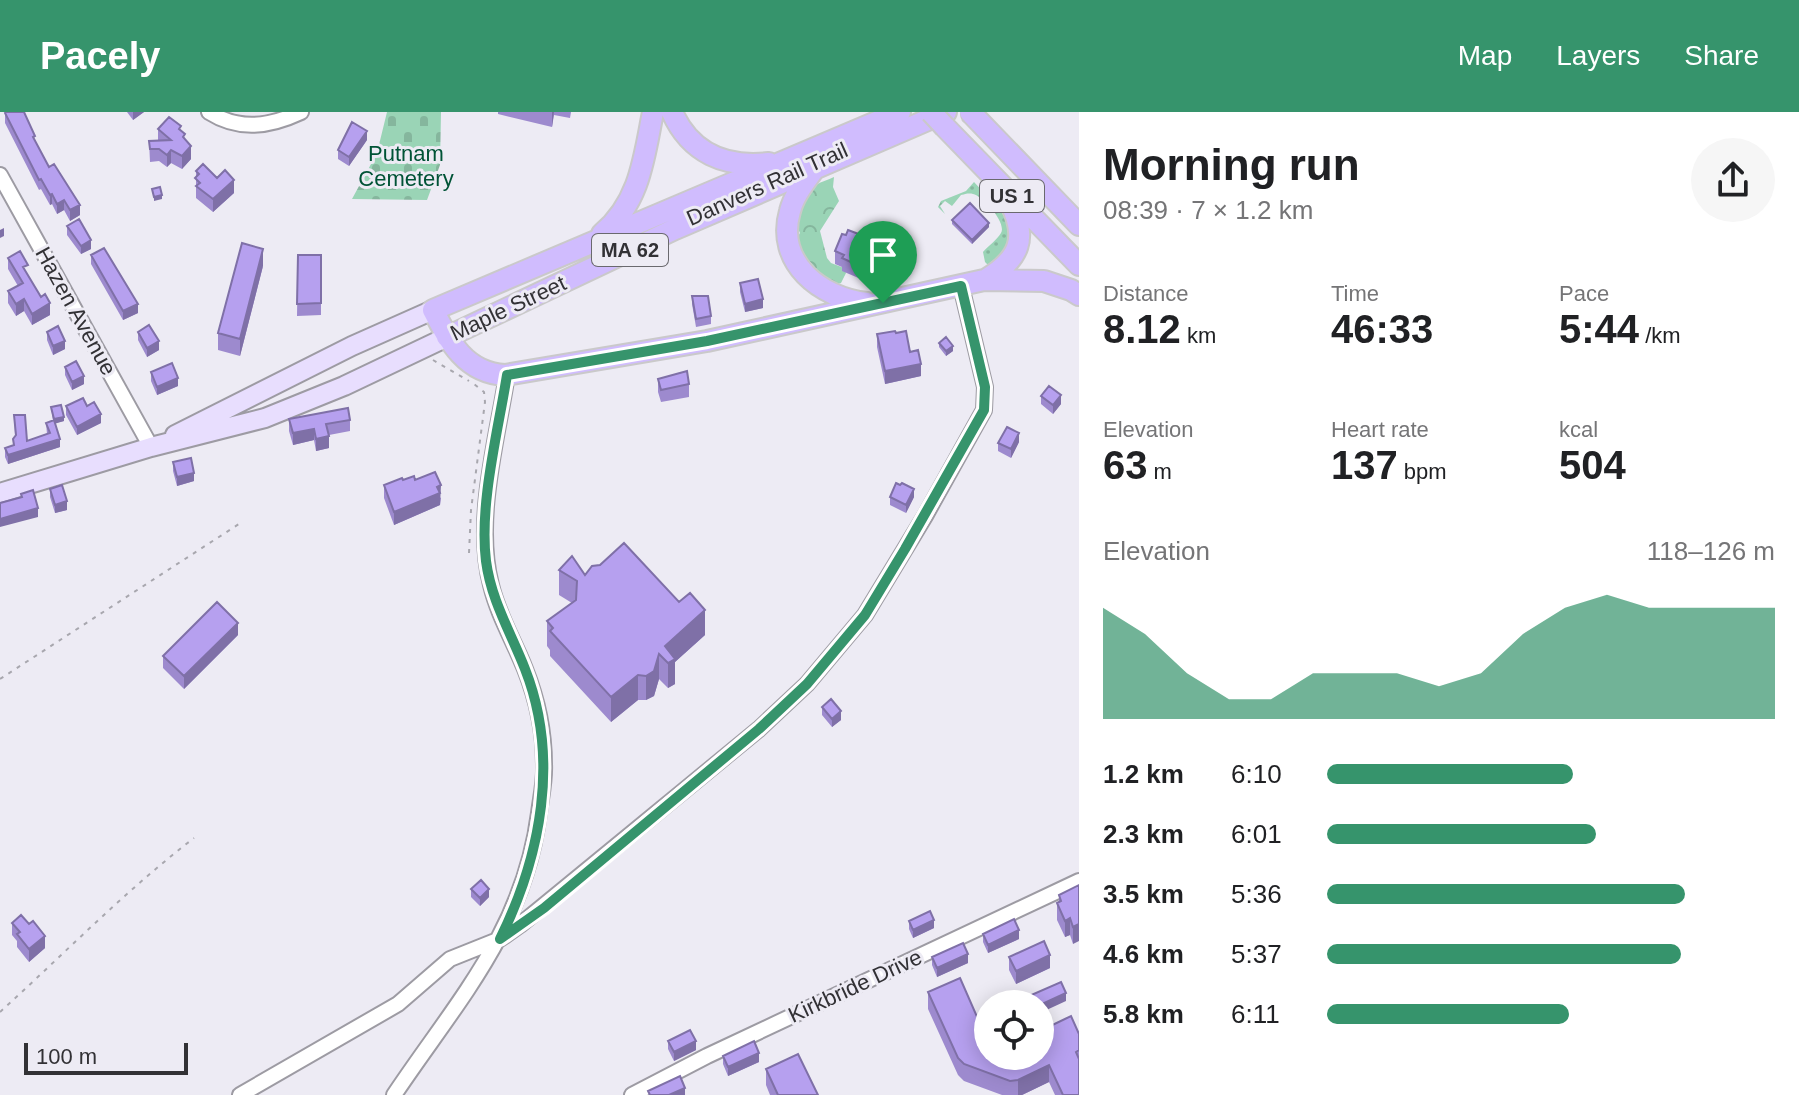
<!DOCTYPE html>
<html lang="en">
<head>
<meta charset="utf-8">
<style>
  :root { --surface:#fff; --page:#f6f6f6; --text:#202124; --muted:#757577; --accent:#36946c }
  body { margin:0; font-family:Arial,sans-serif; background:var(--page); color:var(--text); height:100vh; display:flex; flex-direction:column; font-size:30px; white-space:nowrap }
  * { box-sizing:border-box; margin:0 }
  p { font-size:26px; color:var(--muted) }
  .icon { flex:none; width:44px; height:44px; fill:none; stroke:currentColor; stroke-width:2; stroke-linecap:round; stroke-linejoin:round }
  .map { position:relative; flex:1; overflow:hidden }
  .drawer { display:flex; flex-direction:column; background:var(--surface); width:720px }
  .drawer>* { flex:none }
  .buttons { position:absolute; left:974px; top:878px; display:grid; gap:16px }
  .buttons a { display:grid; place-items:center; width:80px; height:80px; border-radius:50%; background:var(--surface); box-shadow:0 4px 20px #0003; font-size:40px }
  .scale { position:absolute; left:24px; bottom:20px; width:164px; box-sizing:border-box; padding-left:8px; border:4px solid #323135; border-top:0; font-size:22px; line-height:28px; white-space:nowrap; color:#323135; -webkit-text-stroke:6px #edebf4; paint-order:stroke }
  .pin { position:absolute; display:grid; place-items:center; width:68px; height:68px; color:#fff; margin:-82px -34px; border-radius:50% 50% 50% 0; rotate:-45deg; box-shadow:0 0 8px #0007 }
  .pin .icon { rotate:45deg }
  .round { display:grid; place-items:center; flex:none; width:84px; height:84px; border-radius:42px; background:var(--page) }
  .summary { display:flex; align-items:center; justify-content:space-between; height:136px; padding:0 24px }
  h1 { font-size:44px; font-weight:600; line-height:60px }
  .metrics { display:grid; grid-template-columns:repeat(3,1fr); gap:12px; height:136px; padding:8px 24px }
  .metrics div { display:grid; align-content:center }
  .metrics b { font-size:40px; font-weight:600 }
  .metrics small { font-size:22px; font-weight:400 }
  .metrics p { font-size:22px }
  .chart { height:224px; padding:16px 24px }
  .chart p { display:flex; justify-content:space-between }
  .chart svg { width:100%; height:144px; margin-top:8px; fill:var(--accent); opacity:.7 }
  ul { padding:0 24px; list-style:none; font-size:26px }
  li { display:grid; grid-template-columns:128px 96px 1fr; align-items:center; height:60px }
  li i { height:20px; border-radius:10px; background:var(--accent) }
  header { display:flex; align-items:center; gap:48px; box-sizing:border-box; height:112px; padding:0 40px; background:var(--accent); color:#fff }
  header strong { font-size:38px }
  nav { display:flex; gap:44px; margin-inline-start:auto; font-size:28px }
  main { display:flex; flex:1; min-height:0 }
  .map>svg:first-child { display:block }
  .grass { fill:url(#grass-dots) }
  .forest { fill:url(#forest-crowns) }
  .cemetery { fill:url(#cemetery-stones) }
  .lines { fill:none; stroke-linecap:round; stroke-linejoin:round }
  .street-casing { stroke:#9d9ba3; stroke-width:18 }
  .secondary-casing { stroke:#9d9ba3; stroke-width:22 }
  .primary-casing { stroke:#cac9ca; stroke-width:24 }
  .path { stroke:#a8a7ae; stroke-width:2; stroke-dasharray:4 6; stroke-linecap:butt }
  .street { stroke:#fff; stroke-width:14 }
  .secondary { stroke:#e8defe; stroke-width:18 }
  .primary { stroke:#d0bcfe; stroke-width:20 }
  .primary-bridge-casing { stroke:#cac9ca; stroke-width:24; stroke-linecap:butt }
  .primary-bridge { stroke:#d0bcfe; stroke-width:20 }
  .wall { fill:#9d8ace }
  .shaded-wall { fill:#7f70a7 }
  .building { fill:#b6a0ef; stroke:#7f70a7; stroke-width:2 }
  .route-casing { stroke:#fff; stroke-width:16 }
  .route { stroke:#36946c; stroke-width:10 }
  .labels { text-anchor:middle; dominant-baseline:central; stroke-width:6; stroke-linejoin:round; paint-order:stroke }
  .shield { fill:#edebf4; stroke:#6a696e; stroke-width:2 }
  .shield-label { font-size:20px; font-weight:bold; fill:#323135 }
  .park-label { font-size:22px; fill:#005336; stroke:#edebf4 }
  .street-label { font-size:22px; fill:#323135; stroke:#edebf4 }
</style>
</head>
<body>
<header>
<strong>Pacely</strong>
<nav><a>Map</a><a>Layers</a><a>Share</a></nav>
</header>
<main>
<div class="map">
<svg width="1079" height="983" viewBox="0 0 1079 983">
  <defs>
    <pattern id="grass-dots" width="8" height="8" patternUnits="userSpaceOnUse" patternTransform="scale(2)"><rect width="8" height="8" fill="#9ad4b6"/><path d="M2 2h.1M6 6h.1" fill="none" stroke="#85b69d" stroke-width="1.8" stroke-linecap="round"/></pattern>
    <pattern id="forest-crowns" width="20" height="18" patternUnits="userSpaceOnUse" patternTransform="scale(2)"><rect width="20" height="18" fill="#9ad4b6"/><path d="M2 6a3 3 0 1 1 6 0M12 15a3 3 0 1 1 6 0" fill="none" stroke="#85b69d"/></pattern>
    <pattern id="cemetery-stones" width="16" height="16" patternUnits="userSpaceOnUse" patternTransform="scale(2)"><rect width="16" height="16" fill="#9ad4b6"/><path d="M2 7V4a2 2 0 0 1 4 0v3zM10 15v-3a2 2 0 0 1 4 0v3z" fill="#85b69d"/></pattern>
  </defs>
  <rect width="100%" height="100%" fill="#edebf4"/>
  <path class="grass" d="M974,70C1001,99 1033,124 989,154L985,150L983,140C988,134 997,128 1001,121C1007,111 983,84 973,82C969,81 965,82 961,83L952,94L945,89L940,94L945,102L938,95L941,89L966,79Z"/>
  <path class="forest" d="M834,65L833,75L839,89L820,119L827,146L831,151L844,156L846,161L841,171L835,173L811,156L812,152L802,142L797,126L800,121C791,105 802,83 816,73C822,69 828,68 834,65Z"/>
  <path class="cemetery" d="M387,0H441L440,53L427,88L352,87L377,41Z"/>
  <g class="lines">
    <g class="street-casing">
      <path id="street" d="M209,0C239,19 269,15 301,0
        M0,63L151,335
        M240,983L398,892L450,847L500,827L520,813L759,617L807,572L865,503L925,404L984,298L985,275L961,174
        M394,983C457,889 524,818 539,701C541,685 545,668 544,652C544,621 537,587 525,557C514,529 498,503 491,473C474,408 497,328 507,263
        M632,983L707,944L1079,769"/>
    </g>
    <g class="secondary-casing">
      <path id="secondary" d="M175,323L352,234L433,198
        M0,381L151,335L265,306L344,274L447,225"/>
    </g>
    <g class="primary-casing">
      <path id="primary" d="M672,0C690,41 725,56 769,51
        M900,0L433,198C449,229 465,261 505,263L707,229L984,168L1044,169L1071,178L1079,183
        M972,2L1079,113
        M945,15L1079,153
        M815,56C805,70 794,83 790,99C775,151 821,186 867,191
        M602,122C640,90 644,46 653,0
        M985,168C1020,147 1028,126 1010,90
        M447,225L675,117L946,0"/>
    </g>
    <path class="path" d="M433,248L469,269
      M469,441L471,398L485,290L484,280L474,272
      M0,567L242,410
      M0,900C64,842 125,779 194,726"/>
    <use href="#street" class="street"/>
    <use href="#secondary" class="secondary"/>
    <use href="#primary" class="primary"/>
    <g class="primary-bridge-casing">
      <path id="primary-bridge" d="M931,0L945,15
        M970,0L972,2"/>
    </g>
    <use href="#primary-bridge" class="primary-bridge"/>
  </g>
  <path class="wall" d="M127,0H144L133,8Z
    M498,0H571L570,6L554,3L552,15L498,2Z
    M5,1L35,28L49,55L80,103L70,109L64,98L57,102L52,92L50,93L41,77L39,78L5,11Z
    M158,17L181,18L185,27L191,47L182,57L171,51L167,55L159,49L150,50L149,29H158Z
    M367,28L349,54L338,47V38Z
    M196,59L217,66L234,81L213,100L196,86Z
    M952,108L989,115L972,132L952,112Z
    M67,114L91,137L81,142L67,123Z
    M835,139L901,150L891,173L871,165L868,170L842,159V155L835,152Z
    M91,143L138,201L123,208L91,152Z
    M298,143H321V203L297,204Z
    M8,146L28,163L50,203L32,213L24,199L16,204L8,191V179L18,174L8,157Z
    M263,154L240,244L218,238V221Z
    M740,171L763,196L745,200L740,180Z
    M692,184L711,204V212L696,215L692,192Z
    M47,220L65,237L53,243L47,228Z
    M138,220L159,238L147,245L138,228Z
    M896,221L910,240L921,264L885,272L877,235V222Z
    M939,231L953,239L946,244L939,235Z
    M65,255L84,272L72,278L65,263Z
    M151,260L178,274L157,283L151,269Z
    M658,267L689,272V285L661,290L658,280Z
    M1041,284L1061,292L1053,302L1041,292Z
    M66,294H87L101,311L77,323L66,303Z
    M51,295L64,309L55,311L60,335L8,352L5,345V336L13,334V327L15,324L14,303L27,329L47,322L46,311L53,309Z
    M289,307L350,308V319L329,323V336L316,339L314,328L293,333L289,319Z
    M1019,330L1011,346L998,339V331Z
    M173,350L194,369L177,374L173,359Z
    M403,368H415L441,386L440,393L394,413L384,386V373Z
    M50,377L67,398L55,401L50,385Z
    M890,385H914L906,401L890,393Z
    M559,458L585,463L705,523L675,550V572L668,576L659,567L654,584L646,588H638L611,610L550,544V538L547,534V509L572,491L559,483Z
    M238,523L184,577L163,556V544Z
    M822,595L841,608L832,615L822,603Z
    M1079,773L1073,832L1070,823L1065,825L1057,808V791L1059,790V783Z
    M471,777L489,785L480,794L471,785Z
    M909,809L934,816L913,826L909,817Z
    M12,811L45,836L29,850L17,835V829L12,823Z
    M983,822L1019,827L988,841L983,830Z
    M932,845L968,851L937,865L932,853Z
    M1009,845L1050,856L1016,872L1009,858Z
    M928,880L988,944L1079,922V983H1055L1049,970L1022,983H1002L964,969L958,963L928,897Z
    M668,929L696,938L674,949L668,937Z
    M723,944L759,950L728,964L723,952Z
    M766,957L818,983H770L766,973Z"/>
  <path class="shaded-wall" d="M133,0H144L133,8Z
    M552,0H554L552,15Z
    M367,19V28L349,54V45Z
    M191,34V47L182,57V44Z
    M171,38V51L167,55V43Z
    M234,68V81L213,100V87Z
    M52,82V92L50,93V83Z
    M162,83V87L154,89V85Z
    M64,88V98L57,102V92Z
    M80,93V103L70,109V98Z
    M989,111V115L972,132V128Z
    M4,116V124L0,126V118Z
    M91,128V137L81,142V134Z
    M263,137V154L240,244V227Z
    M901,138V150L891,173V161Z
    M871,152V165L868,170V158Z
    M24,187V199L16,204V192Z
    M763,187V196L745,200V192Z
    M50,191V203L32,213V202Z
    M138,192V201L123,208V199Z
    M65,229V237L53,243V234Z
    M159,229V238L147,245V236Z
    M953,234V239L946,244V239Z
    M921,252V264L885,272V259Z
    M84,264V272L72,278V270Z
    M178,266V274L157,283V275Z
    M1061,283V292L1053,302V293Z
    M101,302V311L77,323V315Z
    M64,305V309L54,312V307Z
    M314,317V328L293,333V321Z
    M1019,321V330L1011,346V337Z
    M329,324V336L316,339V327Z
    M60,327V335L8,352V343Z
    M194,361V369L177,374V365Z
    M441,373L440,393L394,413V400Z
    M914,377V385L906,401V393Z
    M67,389V398L55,401V393Z
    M38,396V405L0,415V407Z
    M705,498V523L675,550V572L668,576V551L665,534Z
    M238,511V523L184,577V564Z
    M659,542V567L654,584L646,588V564Z
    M638,563V588L611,610V585Z
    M841,599V608L832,615V607Z
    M489,777V785L480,794V786Z
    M1070,806V823L1065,825V809Z
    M934,808V816L913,826V818Z
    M1079,812V829L1073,832V815Z
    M1019,818V827L988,841V833Z
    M45,824V836L29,850V837Z
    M968,842V851L937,865V856Z
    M1050,843V856L1016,872V859Z
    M1066,881V889L1040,901V893Z
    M696,929V938L674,949V940Z
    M759,941V950L728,964V955Z
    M1049,953V970L1022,983H1018V968Z
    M685,976V983H669Z"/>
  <path class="building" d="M6,0H24L35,24L33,25L49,55L54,52L80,93L70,98L64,88L57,92L52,82L50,83L41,67L39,68L5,1Z
    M169,5L181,14L179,17L185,22L183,25L191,34L182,44L171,38L167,43L159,37H150L149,29L171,28L158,17Z
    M352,10L367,19L349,45L338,38Z
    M203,52L217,66L225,58L234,68L213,87L196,74L200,71L195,66L199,62L196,59Z
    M160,75L162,83L154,85L152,77Z
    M970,91L989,111L972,128L952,108Z
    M79,107L91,128L81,134L67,114Z
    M848,118L901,138L891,161L871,152L868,158L842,146L844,143L835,139L842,122L846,123Z
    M242,131L263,137L240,227L218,221Z
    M104,136L138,192L123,199L91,143Z
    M20,139L28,153L23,155L41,185L45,182L50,191L32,202L24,187L16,192L8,179L23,171L8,146Z
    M298,143H321V191L297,192Z
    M758,167L763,187L745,192L740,171Z
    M692,184H708L711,204L696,207Z
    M149,213L159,229L147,236L138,220Z
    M58,214L65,229L53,234L47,220Z
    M895,219L896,221L906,219L910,240L918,238L921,252L885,259L877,222Z
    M946,225L953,234L946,239L939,231Z
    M76,249L84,264L72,270L65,255Z
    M172,251L178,266L157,275L151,260Z
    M687,259L689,272L661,278L658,267Z
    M1049,274L1061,283L1053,293L1041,284Z
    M83,286L87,294L94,290L101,302L77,315L66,294Z
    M61,293L64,305L54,307L51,295Z
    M348,296L350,308L326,312L329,324L316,327L314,317L293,321L289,307Z
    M14,303H25L27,329L50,321L46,311L54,308L60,327L8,343L5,336L14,333L13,327L16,323Z
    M1007,315L1019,321L1011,337L998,331Z
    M191,346L194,361L177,365L173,350Z
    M435,360L441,373L437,375L440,381L394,400L384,373L402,366L403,368L414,364L415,368Z
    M896,371L900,373L902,371L914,377L906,393L890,385Z
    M62,373L67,389L55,393L50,377Z
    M33,378L38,396L0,407V391L22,385L21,382Z
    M624,431L679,490L690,481L705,498L665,534L675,547L668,551L659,542L654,559L646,564L638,563L611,585L550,519L553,516L547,509L576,488L577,469L559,458L572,444L585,463L592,454L600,453Z
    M217,490L238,511L184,564L163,544Z
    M831,587L841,599L832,607L822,595Z
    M481,768L489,777L480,786L471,777Z
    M1079,773V812L1073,815L1070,806L1065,809L1057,791L1061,789L1059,783Z
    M930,799L934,808L913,818L909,809Z
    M21,803L29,812L33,809L45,824L29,837L17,822L20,820L12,811Z
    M1014,807L1019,818L988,833L983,822Z
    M1044,829L1050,843L1016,859L1009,845Z
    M963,831L968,842L937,856L932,845Z
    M960,866L985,923L988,924V944H1040V919L1071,904L1079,922V938L1076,940L1079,947V983H1063L1049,953L1018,968L1010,969L964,952L958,946L928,880Z
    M1061,870L1066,881L1040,893L1033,892L1029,884Z
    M690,918L696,929L674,940L668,929Z
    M754,929L759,941L728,955L723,944Z
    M798,942L818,983H778L766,957Z
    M680,964L685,976L669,983H650L648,979Z"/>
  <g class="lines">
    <g class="route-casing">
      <path id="route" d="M961,174L985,275L984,298L905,437L865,503L807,572L759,617L544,796L500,827C541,744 560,646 525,557C511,521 491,488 486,449C479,393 498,319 507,263L707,229Z"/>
    </g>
    <use href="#route" class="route"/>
  </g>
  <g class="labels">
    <g class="shield">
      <rect x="980" y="68" width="64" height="32" rx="6"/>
      <rect x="592" y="122" width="76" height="32" rx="6"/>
    </g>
    <g class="shield-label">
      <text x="1012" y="84">US 1</text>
      <text x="630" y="138">MA 62</text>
    </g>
    <g class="park-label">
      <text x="406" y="41">Putnam<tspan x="406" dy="25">Cemetery</tspan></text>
    </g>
    <g class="street-label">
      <text transform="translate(767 72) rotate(-24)">Danvers Rail Trail</text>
      <text transform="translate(508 196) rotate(-25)">Maple Street</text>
      <text transform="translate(76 199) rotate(61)">Hazen Avenue</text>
      <text transform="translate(855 874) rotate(-25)">Kirkbride Drive</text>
    </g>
  </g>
</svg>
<div class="buttons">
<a><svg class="icon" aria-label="locate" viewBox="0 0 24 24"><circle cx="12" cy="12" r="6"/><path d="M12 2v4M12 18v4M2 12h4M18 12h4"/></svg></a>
</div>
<div class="scale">100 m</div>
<div class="pin" style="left:883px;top:191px;background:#1e9e55"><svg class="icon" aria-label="arrive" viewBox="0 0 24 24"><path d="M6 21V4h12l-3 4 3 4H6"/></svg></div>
</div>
<section class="drawer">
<div class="summary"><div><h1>Morning run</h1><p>08:39 · 7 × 1.2 km</p></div><a class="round"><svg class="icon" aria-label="share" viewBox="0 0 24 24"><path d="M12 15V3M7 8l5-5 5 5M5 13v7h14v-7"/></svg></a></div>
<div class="metrics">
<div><p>Distance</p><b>8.12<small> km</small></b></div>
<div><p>Time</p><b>46:33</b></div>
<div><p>Pace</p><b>5:44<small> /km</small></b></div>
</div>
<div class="metrics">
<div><p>Elevation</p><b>63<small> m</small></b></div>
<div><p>Heart rate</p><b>137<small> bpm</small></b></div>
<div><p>kcal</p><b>504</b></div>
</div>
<div class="chart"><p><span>Elevation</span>118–126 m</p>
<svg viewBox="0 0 160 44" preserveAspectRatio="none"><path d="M0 44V10L10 18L20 30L30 38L40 38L50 30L60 30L70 30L80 34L90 30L100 18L110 10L120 6L130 10L140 10L150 10L160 10V44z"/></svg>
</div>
<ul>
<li><b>1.2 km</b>6:10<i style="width:55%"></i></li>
<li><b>2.3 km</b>6:01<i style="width:60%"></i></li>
<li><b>3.5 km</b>5:36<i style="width:80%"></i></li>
<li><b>4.6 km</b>5:37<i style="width:79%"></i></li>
<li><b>5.8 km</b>6:11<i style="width:54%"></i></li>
</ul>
</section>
</main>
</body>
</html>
